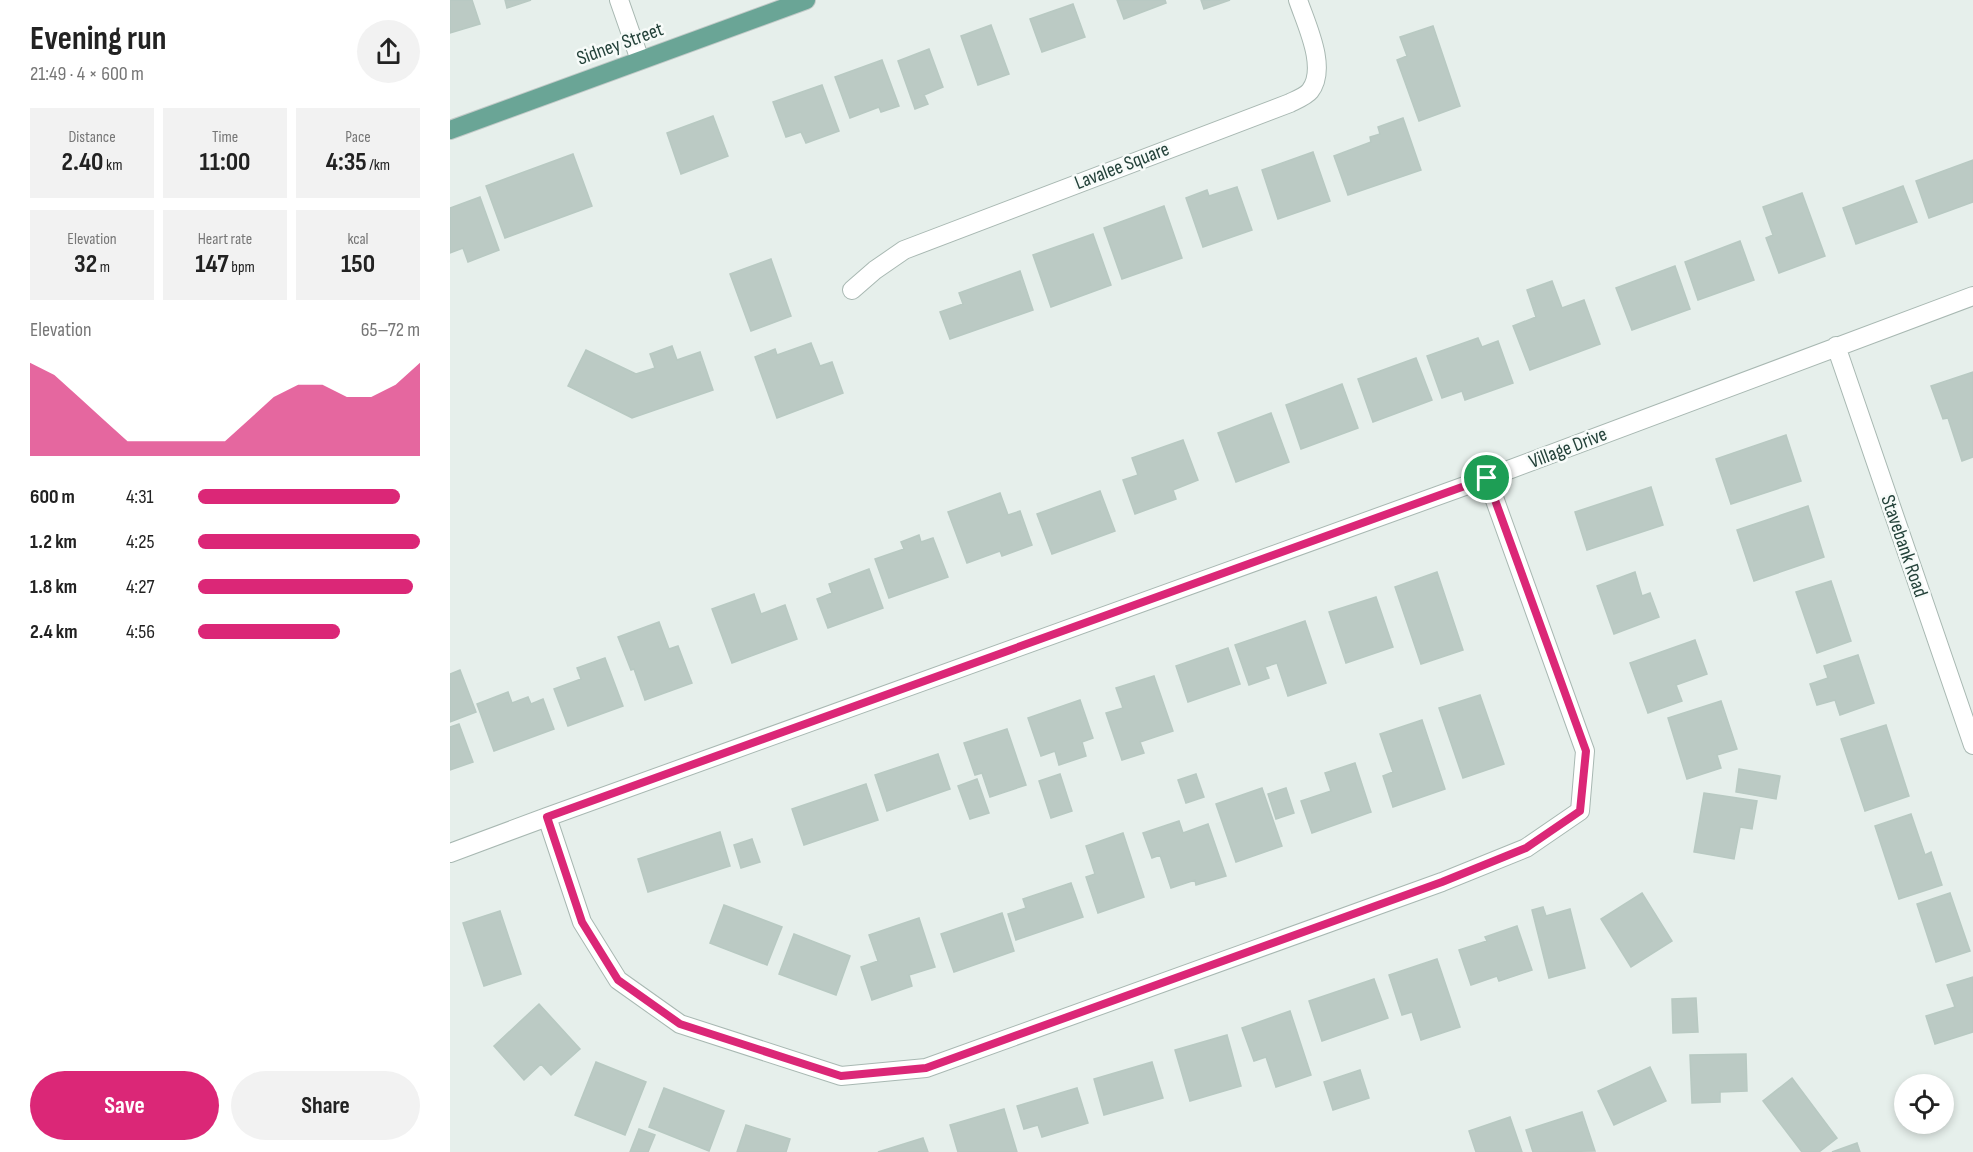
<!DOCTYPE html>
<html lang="en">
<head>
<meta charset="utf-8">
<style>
  :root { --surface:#fff; --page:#f2f2f2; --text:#222; --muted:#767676; --accent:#db2777 }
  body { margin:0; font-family:"Sofia Sans Condensed",sans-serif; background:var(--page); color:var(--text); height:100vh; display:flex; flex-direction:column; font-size:22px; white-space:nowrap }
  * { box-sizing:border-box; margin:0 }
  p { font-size:20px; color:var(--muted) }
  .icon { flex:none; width:33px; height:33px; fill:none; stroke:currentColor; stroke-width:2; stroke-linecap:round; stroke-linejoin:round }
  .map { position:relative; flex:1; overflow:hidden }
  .drawer { display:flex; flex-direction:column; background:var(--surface); width:450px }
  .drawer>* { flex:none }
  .buttons { position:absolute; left:1444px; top:1074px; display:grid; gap:12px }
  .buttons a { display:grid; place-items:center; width:60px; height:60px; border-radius:50%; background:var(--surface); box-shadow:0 3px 9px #0003; font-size:30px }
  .pin { position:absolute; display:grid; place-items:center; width:51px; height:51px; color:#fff; margin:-26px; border:3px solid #fff; border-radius:50%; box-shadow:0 2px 6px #0007 }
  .round { display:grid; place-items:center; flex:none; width:63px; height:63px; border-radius:32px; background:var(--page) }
  .head { display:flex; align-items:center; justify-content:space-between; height:102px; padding:0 30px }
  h1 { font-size:33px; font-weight:700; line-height:45px }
  .figures { display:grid; grid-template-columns:repeat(3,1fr); gap:9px; height:102px; padding:6px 30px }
  .figures div { display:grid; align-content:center; border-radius:0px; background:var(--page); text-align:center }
  .figures b { font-size:26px; font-weight:700 }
  .figures small { font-size:16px; font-weight:400 }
  .figures p { font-size:16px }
  .chart { height:168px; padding:12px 30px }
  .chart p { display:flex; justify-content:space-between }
  .chart svg { width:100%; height:108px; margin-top:6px; fill:var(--accent); opacity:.7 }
  .cta { display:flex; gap:12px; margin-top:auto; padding:12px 30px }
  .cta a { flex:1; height:69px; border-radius:36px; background:var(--accent); color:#fff; font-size:24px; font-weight:700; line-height:69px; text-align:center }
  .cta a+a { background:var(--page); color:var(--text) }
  ul { padding:0 30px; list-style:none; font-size:20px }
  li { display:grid; grid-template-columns:96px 72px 1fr; align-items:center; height:45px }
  li i { height:15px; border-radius:8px; background:var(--accent) }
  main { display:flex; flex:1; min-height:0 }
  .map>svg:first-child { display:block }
  .building { fill:#bbcac4; stroke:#b8c9c2; stroke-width:1.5 }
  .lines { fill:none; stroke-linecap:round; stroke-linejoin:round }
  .minor-casing { stroke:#a8b8b2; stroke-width:20 }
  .major-casing { stroke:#c2cac8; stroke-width:20 }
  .minor { stroke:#fff; stroke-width:18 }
  .major { stroke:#6aa596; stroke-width:18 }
  .route-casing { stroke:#fff; stroke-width:12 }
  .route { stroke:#db2777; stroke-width:8 }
  .labels { text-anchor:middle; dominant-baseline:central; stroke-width:5; stroke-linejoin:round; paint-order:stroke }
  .street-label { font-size:20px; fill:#24423a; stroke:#f7fbf9 }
</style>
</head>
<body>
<main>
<section class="drawer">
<div class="head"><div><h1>Evening run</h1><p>21:49 · 4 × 600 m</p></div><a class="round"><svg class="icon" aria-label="share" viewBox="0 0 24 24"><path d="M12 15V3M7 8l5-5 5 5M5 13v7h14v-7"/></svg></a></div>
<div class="figures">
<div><p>Distance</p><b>2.40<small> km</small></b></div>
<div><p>Time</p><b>11:00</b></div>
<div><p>Pace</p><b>4:35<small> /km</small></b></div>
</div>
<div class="figures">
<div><p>Elevation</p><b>32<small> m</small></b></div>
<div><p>Heart rate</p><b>147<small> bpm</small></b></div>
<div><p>kcal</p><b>150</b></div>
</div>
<div class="chart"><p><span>Elevation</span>65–72 m</p>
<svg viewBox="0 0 160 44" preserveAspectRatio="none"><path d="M0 44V6L10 11L20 20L30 29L40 38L50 38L60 38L70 38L80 38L90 29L100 20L110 15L120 15L130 20L140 20L150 15L160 6V44z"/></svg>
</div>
<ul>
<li><b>600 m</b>4:31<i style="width:91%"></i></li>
<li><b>1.2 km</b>4:25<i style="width:100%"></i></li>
<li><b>1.8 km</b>4:27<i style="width:97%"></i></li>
<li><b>2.4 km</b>4:56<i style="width:64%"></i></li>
</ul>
<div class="cta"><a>Save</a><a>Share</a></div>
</section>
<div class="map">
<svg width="1523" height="1152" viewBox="0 0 1523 1152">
  <rect width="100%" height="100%" fill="#e6efeb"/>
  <path class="building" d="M0,0H22L30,24L0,33Z
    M55,0H81L57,8Z
    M667,0H715L716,3L674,19Z
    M751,0H780L754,9Z
    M623,4L635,37L592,52L580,19Z
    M541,25L559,74L528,85L511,36Z
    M983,26L1010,106L969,121L947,60L957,56L950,37Z
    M479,49L493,87L474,95L478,104L465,109L448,61Z
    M432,60L449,106L431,112L429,107L400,118L385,77Z
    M372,85L389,131L356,143L351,132L336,137L323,102Z
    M263,116L278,156L231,174L217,133Z
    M953,118L971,170L898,195L884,156L921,142L920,137L930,134L928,127Z
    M863,152L880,201L828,219L812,170Z
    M123,154L142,206L55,238L36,186Z
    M1523,160V202L1479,218L1466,181Z
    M1453,186L1467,222L1406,244L1393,208Z
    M787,187L802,230L753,247L736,198L757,190L759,196Z
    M1352,193L1375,256L1329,273L1316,238L1323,235L1313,207Z
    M30,197L49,250L18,262L13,248L0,253V208Z
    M714,206L732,258L672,279L654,228Z
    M643,234L661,285L601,307L583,255Z
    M1290,241L1304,280L1248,300L1235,262Z
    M321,259L341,316L301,331L280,274Z
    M1225,266L1240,309L1182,330L1166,288Z
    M570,271L583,310L500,339L490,312L513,304L509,293Z
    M1102,281L1112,308L1134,300L1150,344L1080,370L1063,326L1086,317L1077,290Z
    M1028,338L1032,347L1048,341L1063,383L1015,400L1012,391L992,398L977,356Z
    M361,343L370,366L382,362L393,393L327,418L305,357L325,349L327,355Z
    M222,346L227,360L250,352L263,390L182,418L118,386L136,350L186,374L205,368L200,354Z
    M966,358L982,400L923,422L908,379Z
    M1523,372V457L1512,461L1498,418L1493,419L1481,386Z
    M892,384L908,428L851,449L836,405Z
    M821,413L839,462L786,482L768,433Z
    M1336,435L1351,481L1281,504L1266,459Z
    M733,440L748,480L723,490L726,499L685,514L673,480L688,475L682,458Z
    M1201,487L1213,525L1137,550L1125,512Z
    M650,491L665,531L602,554L587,514Z
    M550,493L558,515L570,511L582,545L552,556L550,551L517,563L498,512Z
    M1358,506L1374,557L1304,581L1287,530Z
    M469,535L471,542L483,538L498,577L439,598L425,559L454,549L451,542Z
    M419,569L433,608L378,628L367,599L382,593L379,584Z
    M987,572L1013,650L971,664L945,587Z
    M1185,572L1192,596L1200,593L1209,617L1164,634L1147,586Z
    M1381,581L1401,641L1367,653L1346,592Z
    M304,594L311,614L335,605L347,639L282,663L262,609Z
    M926,597L943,647L896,663L879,612Z
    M855,621L876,683L838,696L827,663L815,667L819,678L799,685L785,645Z
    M209,622L219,649L228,646L242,683L195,700L184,669L181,670L168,637Z
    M1245,640L1257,674L1226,685L1232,701L1198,713L1180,663Z
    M778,648L790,684L738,702L726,666Z
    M1408,655L1424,703L1390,715L1385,700L1367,705L1360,684L1378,678L1374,666Z
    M155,658L173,706L118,726L104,689L131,679L127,668Z
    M10,670L26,712L0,722V674Z
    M704,676L723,731L690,742L694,753L672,760L656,713L673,708L666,688Z
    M58,692L62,703L78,697L81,704L93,699L104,729L44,751L27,704Z
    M1030,695L1054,764L1013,778L989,708Z
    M630,700L643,738L632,742L636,756L609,765L605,751L591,756L578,718Z
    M1271,701L1287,749L1267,755L1271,768L1237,779L1218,718Z
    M972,720L995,789L943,807L933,776L943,772L930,734Z
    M9,724L23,762L0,770V727Z
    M1436,725L1459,796L1415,811L1391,739Z
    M557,729L576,785L540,797L532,773L525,775L514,743Z
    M488,754L500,789L437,811L425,775Z
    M905,763L921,812L862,833L851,801L881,791L875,773Z
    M1289,769L1330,776L1326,799L1286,792Z
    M610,774L622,811L601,818L589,781Z
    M746,774L754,797L736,803L728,780Z
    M527,779L539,813L520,819L508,786Z
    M416,784L428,820L354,845L342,809Z
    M812,788L832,846L786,862L766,804Z
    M836,788L844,813L826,819L818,794Z
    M1254,793L1307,801L1302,829L1290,827L1284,859L1244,852Z
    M1461,814L1475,855L1481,852L1492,885L1449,899L1425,826Z
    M729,821L733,833L758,824L776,876L746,885L745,880L721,888L710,855L702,858L693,833Z
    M270,832L280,866L198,892L188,859Z
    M673,833L694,897L648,913L636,877L645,874L636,846Z
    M302,839L310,862L291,868L284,845Z
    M621,883L633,917L566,940L558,914L576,908L573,899Z
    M1192,893L1222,941L1181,967L1151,919Z
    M1500,893L1520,951L1486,962L1467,904Z
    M274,905L332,927L317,965L260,943Z
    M1093,907L1096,916L1120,909L1135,968L1099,978L1082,910Z
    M50,911L71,974L34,986L13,923Z
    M552,913L564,951L504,972L491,934Z
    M469,918L485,967L459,975L462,986L422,1000L411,967L428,961L419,935Z
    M1067,926L1082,970L1049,981L1047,976L1021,985L1009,950L1037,941L1035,937Z
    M344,934L400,956L386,995L329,974Z
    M987,959L1010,1027L971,1040L962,1012L952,1015L939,975Z
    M1523,977V1032L1485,1044L1476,1016L1505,1007L1497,985Z
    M924,979L938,1018L872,1041L859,1001Z
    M1246,998L1248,1032L1223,1033L1222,999Z
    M89,1004L130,1049L101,1075L91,1064L74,1080L44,1046Z
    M840,1011L861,1075L826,1087L816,1057L804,1061L792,1028Z
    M777,1035L791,1086L740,1101L725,1050Z
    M1296,1054L1297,1091L1270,1092V1102L1242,1103L1240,1055Z
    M146,1062L196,1082L175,1135L125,1115Z
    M702,1062L713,1098L654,1115L644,1079Z
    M1200,1067L1216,1101L1164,1125L1148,1091Z
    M910,1070L919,1098L883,1110L874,1082Z
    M1342,1078L1387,1138L1369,1152H1352L1313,1101Z
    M214,1088L274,1111L259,1151L199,1127Z
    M627,1088L638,1123L592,1137L588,1125L574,1129L567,1106Z
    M554,1109L567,1152H508L500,1125Z
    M1132,1112L1145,1151L1083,1152L1076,1130Z
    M1060,1117L1072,1152H1026L1019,1131Z
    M296,1125L340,1139L336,1152H287Z
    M189,1129L205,1135L198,1152H180Z
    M473,1138L478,1152H428Z
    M1407,1143L1410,1152H1382Z"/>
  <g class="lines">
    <g class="minor-casing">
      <path id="minor" d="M169,0L190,60
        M402,290L425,270L454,250L840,103C846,100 856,96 860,91C878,68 856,24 848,0
        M1386,346L1523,745
        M97,817L132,922L168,980L230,1024L391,1076L476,1068L992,882L1076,848L1130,811L1135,751L1037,478
        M0,853L97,817L1037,478L1523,296"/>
    </g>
    <g class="major-casing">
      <path id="major" d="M0,130L356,0"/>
    </g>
    <use href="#minor" class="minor"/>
    <use href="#major" class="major"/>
  </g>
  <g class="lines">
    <g class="route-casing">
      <path id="route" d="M1037,478L1136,751L1130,811L1076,848L992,882L476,1068L391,1076L230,1024L168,980L132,922L97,817Z"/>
    </g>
    <use href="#route" class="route"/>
  </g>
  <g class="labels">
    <g class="street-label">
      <text transform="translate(170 44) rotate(-20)">Sidney Street</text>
      <text transform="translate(672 166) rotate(-21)">Lavalee Square</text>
      <text transform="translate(1118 448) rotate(-21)">Village Drive</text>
      <text transform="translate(1454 546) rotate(71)">Stavebank Road</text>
    </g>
  </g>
</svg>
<div class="buttons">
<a><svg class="icon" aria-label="locate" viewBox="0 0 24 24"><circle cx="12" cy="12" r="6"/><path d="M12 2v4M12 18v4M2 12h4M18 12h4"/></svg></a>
</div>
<div class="pin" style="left:1037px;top:478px;background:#1e9e55"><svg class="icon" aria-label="arrive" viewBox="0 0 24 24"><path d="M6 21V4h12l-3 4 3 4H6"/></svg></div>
</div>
</main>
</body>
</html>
